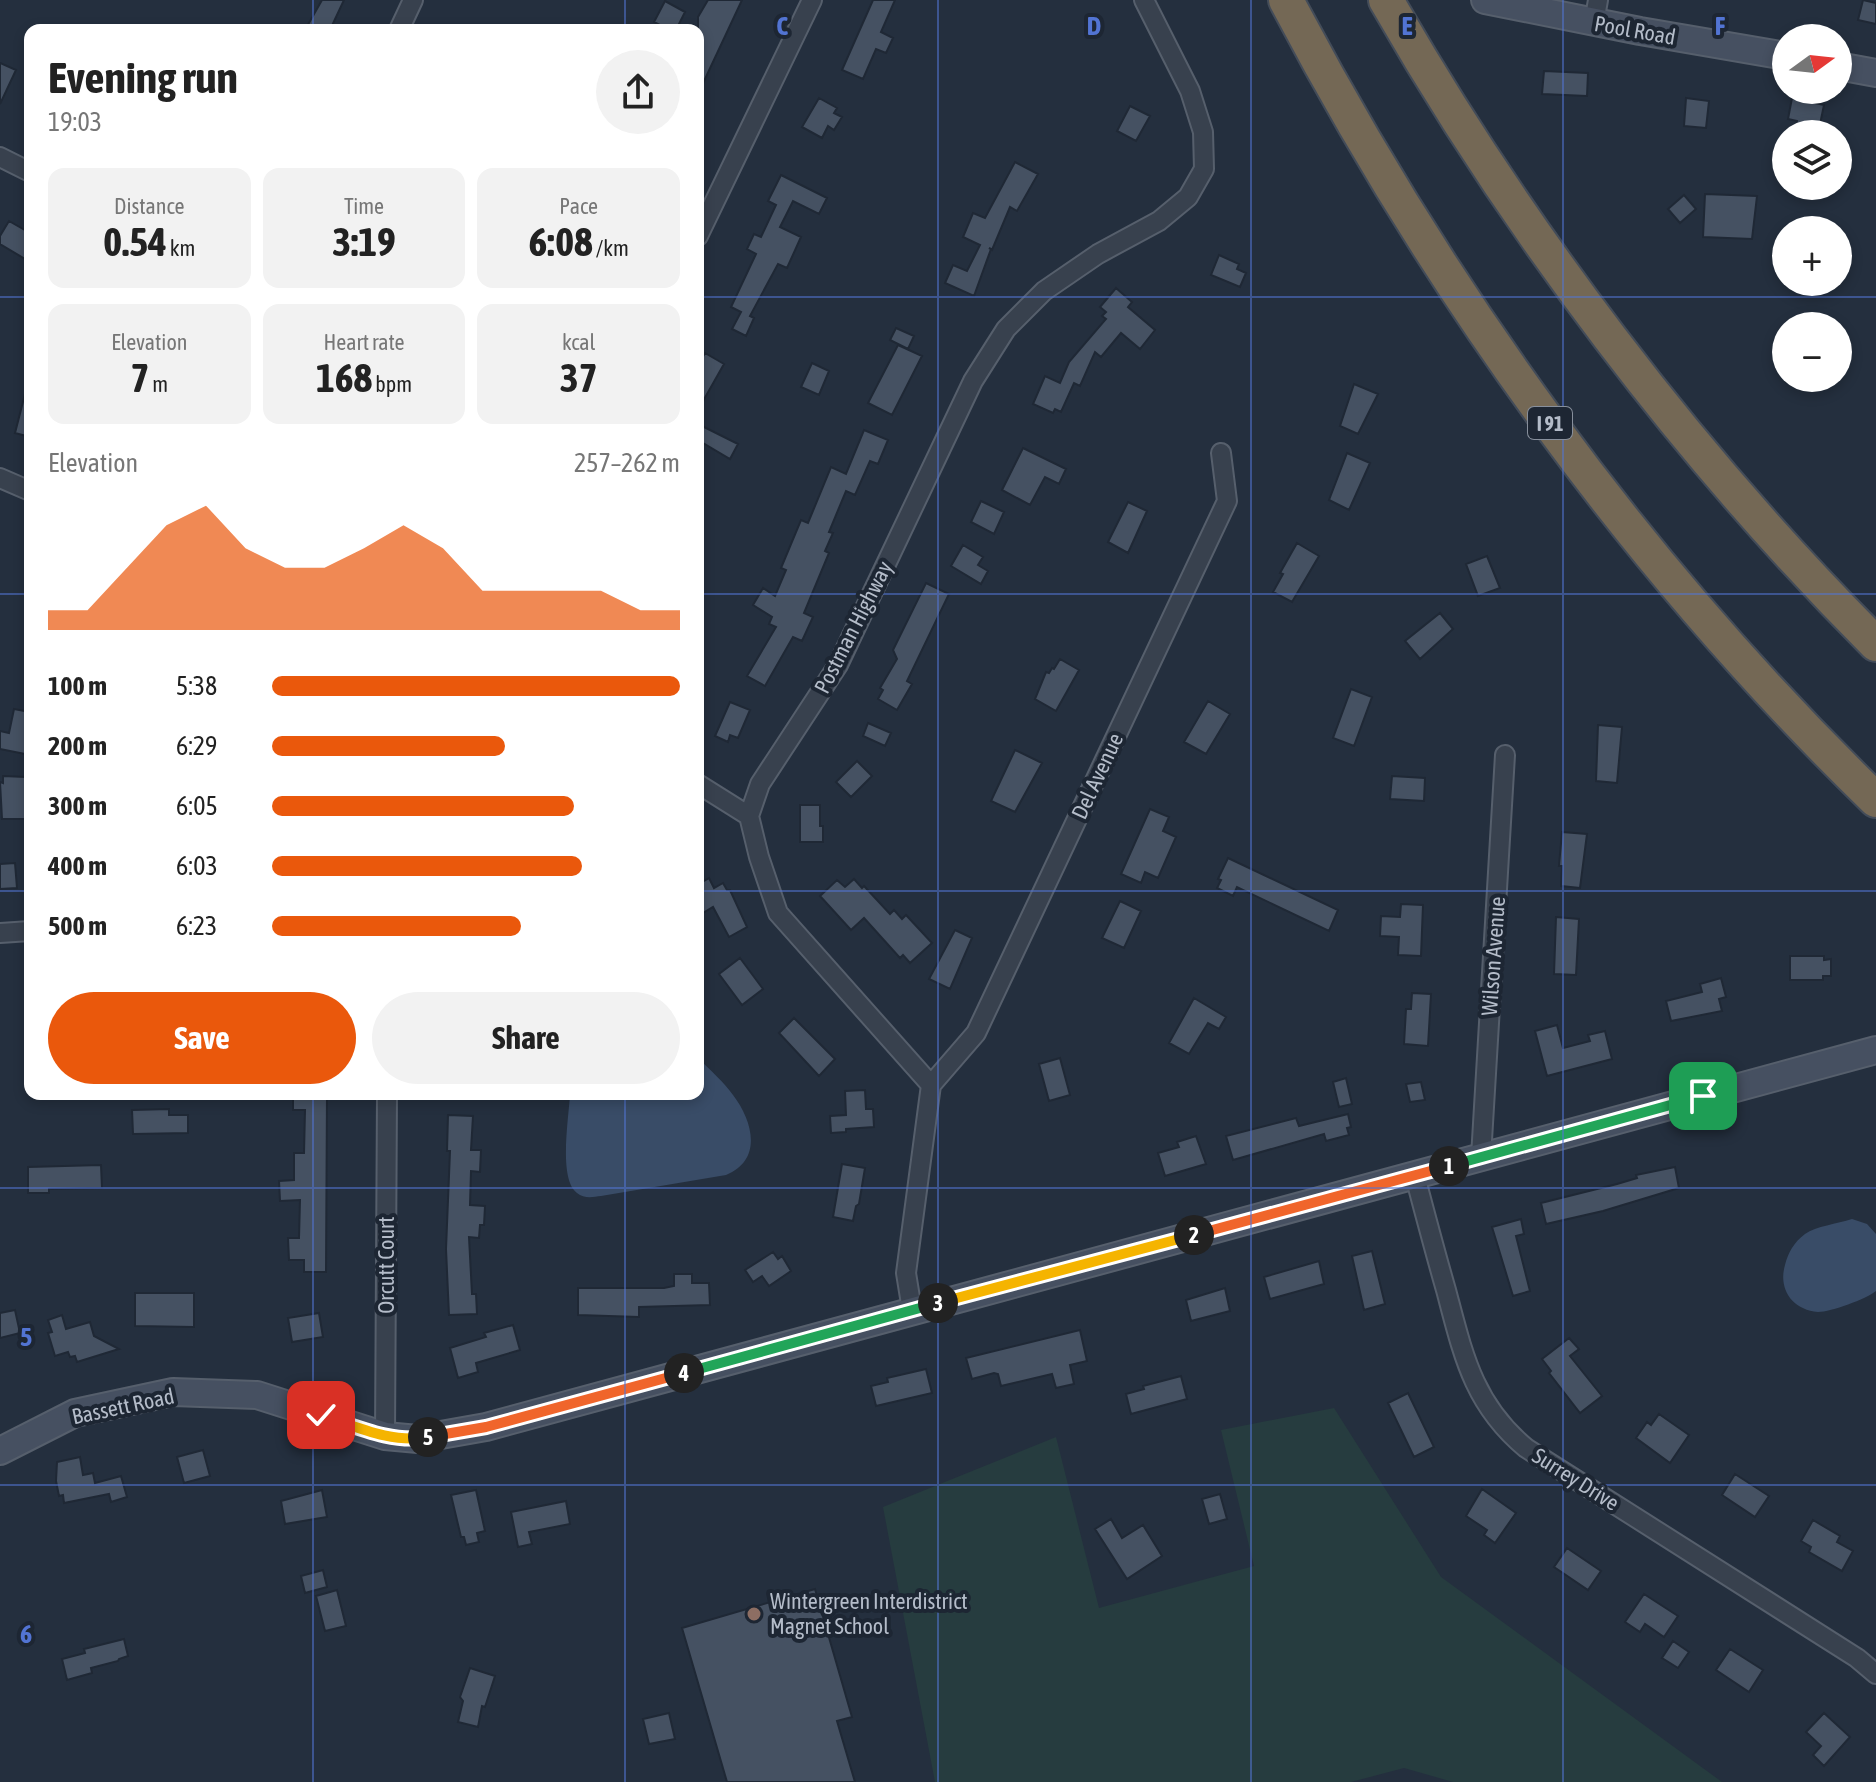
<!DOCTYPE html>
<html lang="en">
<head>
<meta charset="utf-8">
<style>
  :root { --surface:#fff; --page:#f2f2f2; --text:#222; --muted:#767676; --accent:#ea580c }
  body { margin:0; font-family:"Asap Condensed",sans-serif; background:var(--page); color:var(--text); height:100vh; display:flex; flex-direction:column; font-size:30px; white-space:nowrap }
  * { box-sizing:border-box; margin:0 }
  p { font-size:26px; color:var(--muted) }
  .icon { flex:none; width:44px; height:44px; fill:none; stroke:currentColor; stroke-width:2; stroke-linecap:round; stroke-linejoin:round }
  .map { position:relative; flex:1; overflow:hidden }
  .side { position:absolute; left:24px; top:24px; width:680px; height:1076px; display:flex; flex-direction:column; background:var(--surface); border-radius:16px; box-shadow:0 4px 12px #0003 }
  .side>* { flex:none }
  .needle { width:52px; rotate:75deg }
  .fabs { position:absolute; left:1772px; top:24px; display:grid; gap:16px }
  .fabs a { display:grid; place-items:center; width:80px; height:80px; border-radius:50%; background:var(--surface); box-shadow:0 4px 12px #0003; font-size:40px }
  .pin { position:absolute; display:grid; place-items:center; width:68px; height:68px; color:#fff; margin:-34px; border-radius:16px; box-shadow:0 4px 12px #0006 }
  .km { position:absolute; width:40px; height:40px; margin:-20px; border-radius:50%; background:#222; color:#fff; font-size:22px; line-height:40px; text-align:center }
  .round { display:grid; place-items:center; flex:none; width:84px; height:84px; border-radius:42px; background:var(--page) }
  .overview { display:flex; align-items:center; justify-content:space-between; height:136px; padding:0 24px }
  h1 { font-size:44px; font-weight:700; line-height:60px }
  .metrics { display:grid; grid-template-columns:repeat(3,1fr); gap:12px; height:136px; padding:8px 24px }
  .metrics div { display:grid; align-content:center; border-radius:16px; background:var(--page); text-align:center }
  .metrics b { font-size:40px; font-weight:700 }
  .metrics small { font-size:22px; font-weight:400 }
  .metrics p { font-size:22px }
  .chart { height:224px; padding:16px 24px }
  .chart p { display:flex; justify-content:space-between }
  .chart svg { width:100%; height:144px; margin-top:8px; fill:var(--accent); opacity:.7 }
  .action { display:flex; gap:16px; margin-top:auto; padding:16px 24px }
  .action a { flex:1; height:92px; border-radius:48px; background:var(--accent); color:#fff; font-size:32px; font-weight:700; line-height:92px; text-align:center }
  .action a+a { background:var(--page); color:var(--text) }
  ul { padding:0 24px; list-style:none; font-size:26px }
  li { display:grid; grid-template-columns:128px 96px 1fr; align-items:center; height:60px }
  li i { height:20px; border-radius:10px; background:var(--accent) }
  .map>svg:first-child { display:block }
  .green { fill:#263c3f }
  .water { fill:#394c67 }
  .building { fill:#455162; stroke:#1f2835; stroke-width:2 }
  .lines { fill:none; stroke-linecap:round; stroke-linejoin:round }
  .street-casing { stroke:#565f6c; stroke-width:22 }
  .secondary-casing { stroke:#565f6c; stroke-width:30 }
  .highway-casing { stroke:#434c59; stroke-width:38 }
  .street { stroke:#38414e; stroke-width:18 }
  .secondary { stroke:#465061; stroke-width:26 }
  .highway { stroke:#746855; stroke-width:34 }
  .split-1-casing { stroke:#fff; stroke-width:16 }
  .split-2-casing { stroke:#fff; stroke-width:16 }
  .split-3-casing { stroke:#fff; stroke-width:16 }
  .split-4-casing { stroke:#fff; stroke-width:16 }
  .split-5-casing { stroke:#fff; stroke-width:16 }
  .split-6-casing { stroke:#fff; stroke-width:16 }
  .split-1 { stroke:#22a559; stroke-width:10 }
  .split-2 { stroke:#f0652b; stroke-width:10 }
  .split-3 { stroke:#f5b400; stroke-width:10 }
  .split-4 { stroke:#22a559; stroke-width:10 }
  .split-5 { stroke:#f0652b; stroke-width:10 }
  .split-6 { stroke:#f5b400; stroke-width:10 }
  .grid { fill:none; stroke:#5274d3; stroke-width:2; stroke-opacity:0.55 }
  .education-dot { fill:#8d6e63; stroke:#1d2633; stroke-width:3 }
  .labels { text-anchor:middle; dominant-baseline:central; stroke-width:8; stroke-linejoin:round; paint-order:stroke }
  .shield { fill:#1d2633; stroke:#878f9c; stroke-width:2 }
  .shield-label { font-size:20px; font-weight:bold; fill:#b4bcc9 }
  .street-label { font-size:22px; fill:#b4bcc9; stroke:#1d2633 }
  .poi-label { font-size:22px; fill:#b4bcc9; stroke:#1d2633; text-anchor:start }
  .grid-label { font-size:26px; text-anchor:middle; font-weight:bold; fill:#5274d3; stroke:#1d2633; stroke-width:8; stroke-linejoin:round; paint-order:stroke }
</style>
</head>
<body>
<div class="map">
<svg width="1876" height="1782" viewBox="0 0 1876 1782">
  <rect width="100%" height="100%" fill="#242f3e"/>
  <path class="green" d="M1334,1408L1441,1577L1722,1782H1453L1404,1768L1351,1782H935L883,1507L1056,1437L1099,1608L1254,1566L1221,1430Z"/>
  <path class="water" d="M698,1058C710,1070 724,1082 733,1095C753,1121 763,1160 726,1175L601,1196C593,1197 584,1199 577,1193C558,1179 569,1117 570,1094H698Z
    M1852,1219L1867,1224L1876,1234V1291C1866,1299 1831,1312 1818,1312C1792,1310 1778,1289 1785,1265C1788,1253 1794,1242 1805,1234C1816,1226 1837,1224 1852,1219Z"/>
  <path class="building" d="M322,0H344L330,30H305Z
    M708,0H742L698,94V17Z
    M873,0H895L881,32L893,38L886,53L876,49L863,79L842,70Z
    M1863,0L1876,3V24L1858,20Z
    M665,1L685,12L676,30H669L654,22Z
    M0,63L16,70L0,104Z
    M1544,71L1588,73L1587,96L1542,94Z
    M819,98L837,108L834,113L842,117L834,130L828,126L822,138L802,127Z
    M1686,98L1709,101L1706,128L1684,126Z
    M1792,98L1824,105L1818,134H1794L1797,121L1788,119Z
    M1130,106L1150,116L1136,141L1117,131Z
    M1015,162L1038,174L1017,211L1010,207L992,250L989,248L991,249L974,296L945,283L953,265L967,271L980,245L963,237L973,213L985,218Z
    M781,175L827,198L819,214L793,201L780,227L801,237L787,268L778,264L750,316L754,318L746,336L732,329L741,312L731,307L756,254L747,249L754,234L761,237L776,205L768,201Z
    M1705,194L1757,196L1752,239L1703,237Z
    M1684,195L1696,209L1680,223L1668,209Z
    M9,221L30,233V262L0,244V236Z
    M1219,255L1239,264L1237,269L1246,273L1240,287L1211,275Z
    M1116,288L1132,302L1128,307L1155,330L1140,349L1121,333L1101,357L1095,352L1080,386L1074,383L1061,412L1055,409L1053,413L1033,404L1045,376L1060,383L1069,362L1106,319L1102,316L1106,312L1100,307Z
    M896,328L914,336L908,349L890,340Z
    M898,345L922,356L892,415L868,403Z
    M705,353L724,364L698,410V365Z
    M812,363L829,371L819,395L801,387Z
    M1354,384L1378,394L1358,434L1340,426Z
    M25,394H30V437L15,433Z
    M698,424L738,444L730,459L698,440Z
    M864,430L888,440L878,464L870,461L855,495L846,491L829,532L833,533L825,551L829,553L804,613L813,617L802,641L793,637L765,686L747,676L776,627L769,624L772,617L753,605L763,588L775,596L786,570L781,568L801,520L808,523L831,467L846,474Z
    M1023,448L1066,469L1059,484L1045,477L1030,505L1002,490Z
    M1347,453L1370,463L1349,510L1329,500Z
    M981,501L1004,512L994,534L971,522Z
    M1128,502L1147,511L1128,553L1108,542Z
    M1297,543L1319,556L1292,602L1273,592L1283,574L1280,573Z
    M963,545L983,557L978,565L988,571L981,584L951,566Z
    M1487,556L1500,588L1478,596L1466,564Z
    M926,583L949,594L907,681L912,684L897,710L878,699L883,690L880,688L897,659L893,650Z
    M1440,613L1453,629L1420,659L1405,641Z
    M1060,659L1079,670L1056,711L1035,699L1046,672L1049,673L1052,668L1054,669Z
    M1351,689L1372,697L1354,746L1333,738Z
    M1208,701L1230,714L1206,754L1184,742Z
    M730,702L750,710L738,738L730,735L728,742L715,736Z
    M14,709L30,712V755L0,749V731L9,733Z
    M868,723L891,733L885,746L863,736Z
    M1598,725L1622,727L1617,783L1596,781Z
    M1015,750L1042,763L1015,812L991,801Z
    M857,761L872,776L851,797L836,782Z
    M3,776L26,777V784L28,786L27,819H2L0,782L3,783Z
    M1392,776L1425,778L1424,801L1390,799Z
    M800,805H820V826H823V842H800Z
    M1150,809L1169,817L1163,831L1176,837L1158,878L1145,872L1141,883L1121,874Z
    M1562,832L1587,834L1580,888L1561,886L1562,866H1559Z
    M1228,858L1338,910L1329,931L1237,887L1233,896L1217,888L1221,880L1218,879Z
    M15,863L17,888L0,889V864Z
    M709,878L714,888L723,883L727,890H730L747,927L729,937L713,907L698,916V884Z
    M854,879L862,888L864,886L890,914L894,910L902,919L906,915L932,943L910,963L903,955L900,958L864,918L851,930L820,896L837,880L845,887Z
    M1120,901L1141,911L1124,948L1102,938Z
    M1401,904L1423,905L1421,956L1398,955L1399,937L1380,936L1381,916L1400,917Z
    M1556,917L1579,919L1576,975L1554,974Z
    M955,930L972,938L950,989L929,979Z
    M1790,956H1824V960L1831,959V976H1823V980H1790Z
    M740,958L763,989L742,1005L719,974Z
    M1721,978L1726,997L1719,999L1722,1011L1671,1021L1666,1001L1702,992L1700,984Z
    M1412,993L1431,994L1428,1046L1404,1044L1406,1009H1411Z
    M1194,998L1226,1017L1219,1029L1208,1023L1189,1054L1169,1043Z
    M794,1018L835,1059L819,1076L779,1033Z
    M1557,1025L1563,1048L1590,1041L1588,1035L1605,1031L1612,1059L1547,1076L1535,1031Z
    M1060,1058L1070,1095L1049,1101L1039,1064Z
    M1346,1078L1352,1104L1339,1107L1333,1082Z
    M1421,1082L1425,1100L1410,1102L1406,1084Z
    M865,1090L866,1109H873L874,1127L846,1129V1132L831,1133L830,1116L846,1115L845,1091Z
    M293,1094H327L326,1272H304V1260H289L288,1238H299L300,1200L280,1201L279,1181L294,1180V1153H304L305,1110H293Z
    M169,1109V1115H188V1133L133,1134L132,1110Z
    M1348,1114L1351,1127L1347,1128L1349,1135L1326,1141L1324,1134L1233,1160L1226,1136L1296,1118L1299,1126Z
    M448,1115L473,1116L471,1150H481L480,1172L471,1171L470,1205L485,1206L484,1225H480L479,1238L469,1237L472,1294H476L477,1314L449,1315L446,1249L450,1151H447Z
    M1196,1136L1206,1164L1165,1176L1158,1153L1179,1147L1177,1142Z
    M842,1164L865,1168L859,1204L856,1206L853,1221L833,1217Z
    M101,1165L102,1188L49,1189V1193H28V1167Z
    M1675,1167L1679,1188L1603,1211L1546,1224L1541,1203L1617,1184L1637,1178L1636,1175Z
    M1521,1219L1524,1234L1516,1236L1530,1291L1513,1296L1492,1227Z
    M1372,1251L1385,1304L1364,1310L1352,1256Z
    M773,1252L778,1259L782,1256L791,1271L769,1286L762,1276L753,1282L745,1270Z
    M1319,1261L1324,1284L1270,1299L1264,1277Z
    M674,1274H692V1283H709L710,1305L639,1307V1317L578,1315V1288H664L674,1286Z
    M1225,1288L1230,1311L1191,1321L1186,1300Z
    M135,1293H194V1327L135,1326Z
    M15,1310L20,1333L0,1338V1313Z
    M319,1313L323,1337L292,1342L288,1318Z
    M62,1315L66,1329L90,1322L94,1336L119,1349L77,1362L75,1356L70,1357L68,1352L55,1356L48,1333L52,1332L48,1320Z
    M513,1325L520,1350L476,1363L478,1372L458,1378L450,1348L486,1337L484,1333Z
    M1080,1330L1087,1361L1070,1365L1074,1384L1056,1388L1052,1374L1001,1386L998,1374L994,1373L972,1379L966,1358Z
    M1569,1338L1579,1349L1570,1356L1602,1396L1580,1413L1549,1373L1551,1371L1542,1359Z
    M926,1369L932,1393L876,1406L871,1386L888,1382L887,1378Z
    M1181,1376L1187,1399L1131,1414L1126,1394L1144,1389L1143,1386Z
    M1408,1393L1434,1447L1414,1457L1388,1403Z
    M1659,1414L1689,1435L1670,1463L1636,1438L1647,1422L1651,1425Z
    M203,1450L210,1476L184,1483L177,1457Z
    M80,1457L83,1475L93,1473L95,1483L121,1476L127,1497L111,1502L109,1494L64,1503L63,1495L59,1496L56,1481L57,1462Z
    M1735,1474L1769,1496L1755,1517L1722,1495Z
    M1482,1489L1516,1513L1495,1543L1484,1535L1487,1530L1466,1516Z
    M322,1490L327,1517L285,1524L281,1501Z
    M476,1490L485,1531L477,1533L479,1542L466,1545L464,1537H461L451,1495Z
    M1220,1494L1227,1519L1209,1524L1202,1499Z
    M566,1501L570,1524L529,1532L532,1544L518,1547L511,1512Z
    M1111,1519L1122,1538L1143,1525L1162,1556L1127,1579L1095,1529Z
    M1813,1520L1840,1536L1837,1542L1853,1551L1842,1571L1809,1552L1811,1547L1801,1541Z
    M1567,1548L1601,1571L1588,1590L1554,1567Z
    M323,1570L327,1587L305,1593L301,1576Z
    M815,1589L852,1717L837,1721L855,1782H727L682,1628Z
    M337,1590L346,1626L325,1631L316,1596Z
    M1644,1594L1678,1616L1664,1637L1645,1624L1640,1632L1625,1622Z
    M124,1639L128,1656L119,1659L118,1661L91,1668L92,1673L67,1680L62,1659L85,1653L84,1649Z
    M1673,1641L1689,1652L1678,1668L1662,1658Z
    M1730,1649L1763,1670L1749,1692L1716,1670Z
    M470,1668L495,1676L485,1707L482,1706L478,1727L458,1722L463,1701L460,1697Z
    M669,1713L675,1739L649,1744L643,1719Z
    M1824,1713L1850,1737L1824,1766L1813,1755L1821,1746L1806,1732Z"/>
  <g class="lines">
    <g class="street-casing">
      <path id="street" d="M1594,23L1598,0
        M399,30L413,0
        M0,157L30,172
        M698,236L812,0
        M0,478L30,491
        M698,784L749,816
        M0,933L30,931
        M931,1085L976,1033L1227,501L1221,453
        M1481,1157L1505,755
        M1415,1176C1425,1214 1435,1252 1446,1290C1463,1354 1473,1404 1526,1448L1857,1658L1876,1674
        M912,1310L906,1273L931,1085L778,913L759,857L749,816L760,784L838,665L973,381L1006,329L1044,291L1098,254L1159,221L1188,197L1204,169L1203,132L1190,91L1144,0
        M385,1436L387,1094"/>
    </g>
    <g class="secondary-casing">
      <path id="secondary" d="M1485,0L1640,31L1786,56
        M1838,66L1876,73
        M0,1451L75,1413L173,1392L257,1395L385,1436L418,1439L486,1427L1876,1050"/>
    </g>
    <g class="highway-casing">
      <path id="highway" d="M1286,0C1440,293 1638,569 1876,800
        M1386,0C1517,229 1689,457 1876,644"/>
    </g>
    <use href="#street" class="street"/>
    <use href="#secondary" class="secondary"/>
    <use href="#highway" class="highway"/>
  </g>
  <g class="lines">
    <g class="split-1-casing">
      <path id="split-1" d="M1449,1166L1703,1096"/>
    </g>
    <g class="split-2-casing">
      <path id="split-2" d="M1194,1235L1449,1166"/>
    </g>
    <g class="split-3-casing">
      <path id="split-3" d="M938,1303L1194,1235"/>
    </g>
    <g class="split-4-casing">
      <path id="split-4" d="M684,1373L938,1303"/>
    </g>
    <g class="split-5-casing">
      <path id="split-5" d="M428,1437L486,1427L684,1373"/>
    </g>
    <g class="split-6-casing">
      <path id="split-6" d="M321,1415C355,1426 392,1444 428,1437"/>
    </g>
    <use href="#split-1" class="split-1"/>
    <use href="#split-2" class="split-2"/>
    <use href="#split-3" class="split-3"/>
    <use href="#split-4" class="split-4"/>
    <use href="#split-5" class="split-5"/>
    <use href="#split-6" class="split-6"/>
  </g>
  <path class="grid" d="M313,0V30M625,0V30M938,0V1782M1251,0V1782M1563,0V1782M0,297H30M698,297H1876M0,594H30M698,594H1876M0,891H30M698,891H1876M313,1094V1782M625,1094V1782M0,1188H1876M0,1485H1876"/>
  <circle class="education-dot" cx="754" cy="1614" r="8"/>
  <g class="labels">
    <rect class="shield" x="1528" y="407" width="44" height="32" rx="6"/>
    <g class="shield-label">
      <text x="1550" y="423">I 91</text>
    </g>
    <g class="street-label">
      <text transform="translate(1635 30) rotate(10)">Pool Road</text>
      <text transform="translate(853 627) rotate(-63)">Postman Highway</text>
      <text transform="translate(1097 776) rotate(-65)">Del Avenue</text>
      <text transform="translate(1493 956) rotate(-86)">Wilson Avenue</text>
      <text transform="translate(386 1265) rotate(-90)">Orcutt Court</text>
      <text transform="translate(123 1406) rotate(-12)">Bassett Road</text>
      <text transform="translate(1576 1479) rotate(32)">Surrey Drive</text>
    </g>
    <g class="poi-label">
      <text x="770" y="1601">Wintergreen Interdistrict<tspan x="770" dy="25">Magnet School</tspan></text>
    </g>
  </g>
  <g class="grid-label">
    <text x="782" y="35">C</text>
    <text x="1094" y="35">D</text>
    <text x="1407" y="35">E</text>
    <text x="1720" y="35">F</text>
    <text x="26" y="1346">5</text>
    <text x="26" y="1643">6</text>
  </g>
</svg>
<div class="fabs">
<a><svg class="needle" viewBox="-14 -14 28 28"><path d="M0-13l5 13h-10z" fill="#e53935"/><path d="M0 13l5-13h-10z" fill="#767676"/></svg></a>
<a><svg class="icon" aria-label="layers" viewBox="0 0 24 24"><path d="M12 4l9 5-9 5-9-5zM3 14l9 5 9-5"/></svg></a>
<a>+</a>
<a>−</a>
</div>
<div class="pin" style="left:1703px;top:1096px;background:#1e9e55"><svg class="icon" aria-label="arrive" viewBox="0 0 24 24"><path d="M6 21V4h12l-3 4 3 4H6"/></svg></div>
<div class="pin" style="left:321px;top:1415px;background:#d93025"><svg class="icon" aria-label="check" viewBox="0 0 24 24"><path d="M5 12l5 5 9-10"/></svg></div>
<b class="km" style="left:1449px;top:1166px">1</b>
<b class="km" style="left:1194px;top:1235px">2</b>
<b class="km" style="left:938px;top:1303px">3</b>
<b class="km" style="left:684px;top:1373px">4</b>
<b class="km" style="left:428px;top:1437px">5</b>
<section class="side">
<div class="overview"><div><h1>Evening run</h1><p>19:03</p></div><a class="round"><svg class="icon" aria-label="share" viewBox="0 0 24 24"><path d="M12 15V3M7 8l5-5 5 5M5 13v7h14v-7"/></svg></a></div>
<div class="metrics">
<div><p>Distance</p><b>0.54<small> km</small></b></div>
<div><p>Time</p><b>3:19</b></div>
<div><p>Pace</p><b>6:08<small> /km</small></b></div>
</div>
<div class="metrics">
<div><p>Elevation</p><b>7<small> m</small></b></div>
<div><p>Heart rate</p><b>168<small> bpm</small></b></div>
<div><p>kcal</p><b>37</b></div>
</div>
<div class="chart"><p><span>Elevation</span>257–262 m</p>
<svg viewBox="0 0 160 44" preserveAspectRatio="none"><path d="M0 44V38L10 38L20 25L30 12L40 6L50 19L60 25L70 25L80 19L90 12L100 19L110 32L120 32L130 32L140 32L150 38L160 38V44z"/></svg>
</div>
<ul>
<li><b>100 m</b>5:38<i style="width:100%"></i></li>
<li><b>200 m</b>6:29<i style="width:57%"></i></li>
<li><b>300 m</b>6:05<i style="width:74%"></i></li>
<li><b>400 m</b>6:03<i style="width:76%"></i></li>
<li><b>500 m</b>6:23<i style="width:61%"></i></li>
</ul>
<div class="action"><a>Save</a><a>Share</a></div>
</section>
</div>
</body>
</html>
